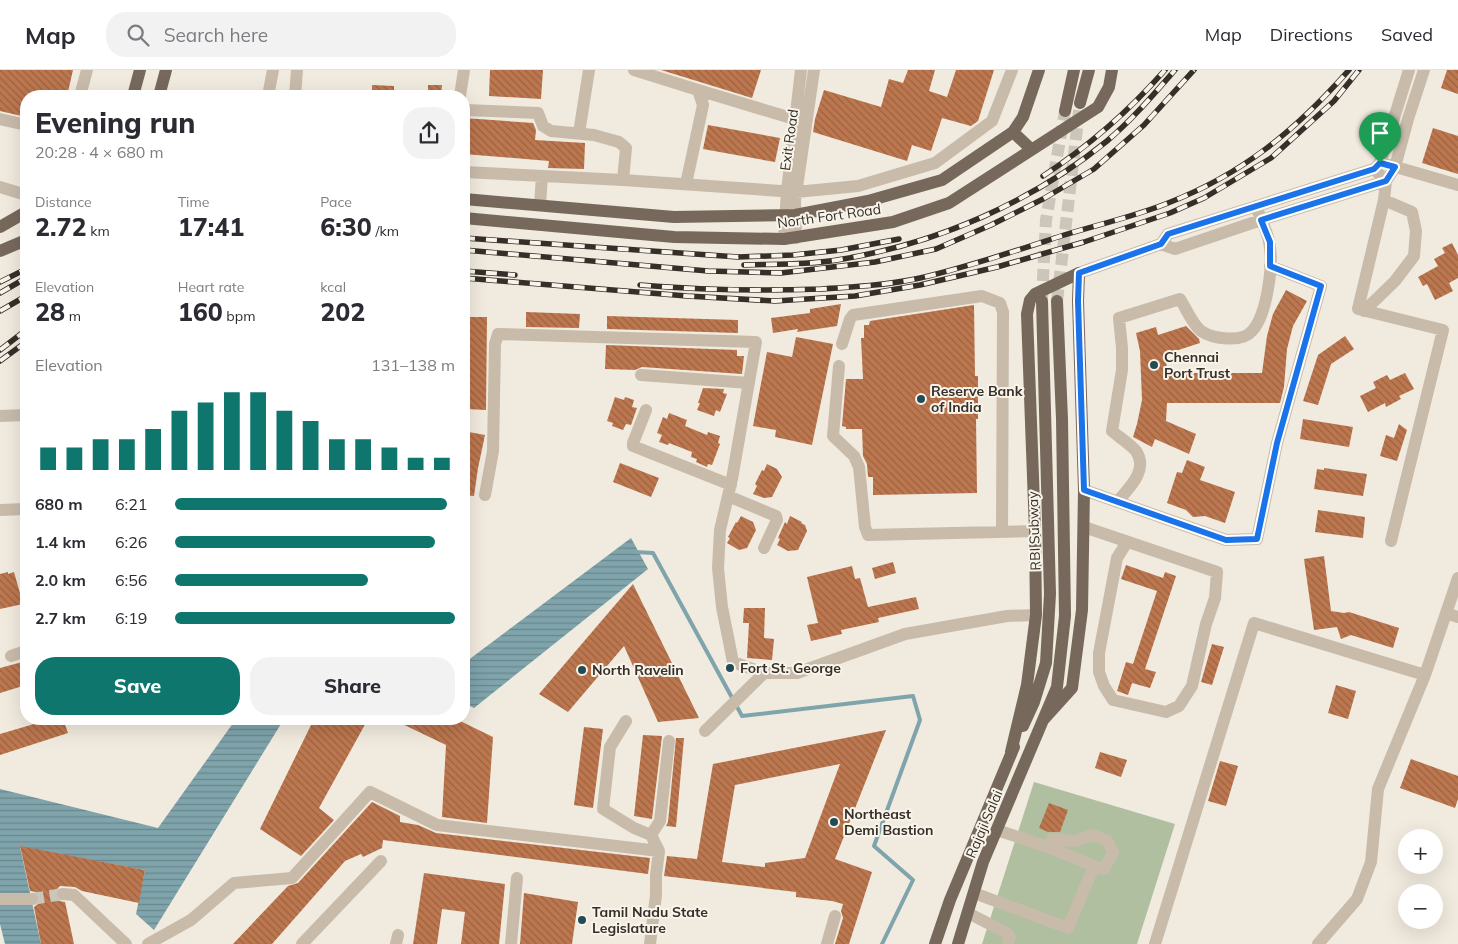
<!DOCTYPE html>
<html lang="en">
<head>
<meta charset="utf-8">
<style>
  :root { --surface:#fff; --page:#f2f2f3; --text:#2b2b33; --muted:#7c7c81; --line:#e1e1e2; --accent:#0f766e }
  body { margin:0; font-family:Mulish,sans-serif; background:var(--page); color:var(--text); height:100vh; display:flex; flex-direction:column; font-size:19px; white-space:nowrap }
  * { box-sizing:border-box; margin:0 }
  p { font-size:16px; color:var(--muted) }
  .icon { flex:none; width:28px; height:28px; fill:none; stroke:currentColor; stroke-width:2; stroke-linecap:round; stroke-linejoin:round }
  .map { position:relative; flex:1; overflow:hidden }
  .drawer { position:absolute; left:20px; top:20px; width:450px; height:635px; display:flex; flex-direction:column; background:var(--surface); border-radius:20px; box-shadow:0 5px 20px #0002 }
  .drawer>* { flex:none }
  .buttons { position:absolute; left:1398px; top:759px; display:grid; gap:10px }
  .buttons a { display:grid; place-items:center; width:45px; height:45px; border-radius:50%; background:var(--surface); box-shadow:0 5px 20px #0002; font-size:25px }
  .pin { position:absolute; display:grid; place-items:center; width:42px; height:42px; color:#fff; margin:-51px -21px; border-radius:50% 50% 50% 0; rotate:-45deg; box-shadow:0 0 5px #0007 }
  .pin .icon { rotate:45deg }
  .round { display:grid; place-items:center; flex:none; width:52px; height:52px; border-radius:20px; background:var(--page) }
  .headline { display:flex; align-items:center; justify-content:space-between; height:85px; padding:0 15px }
  h1 { font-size:28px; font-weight:800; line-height:38px }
  .stats { display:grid; grid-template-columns:repeat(3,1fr); gap:8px; height:85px; padding:5px 15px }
  .stats div { display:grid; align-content:center }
  .stats b { font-size:25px; font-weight:800 }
  .stats small { font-size:14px; font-weight:400 }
  .stats p { font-size:14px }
  .chart { height:140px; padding:10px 15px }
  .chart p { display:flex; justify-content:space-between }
  .chart svg { width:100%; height:90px; margin-top:5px; stroke:var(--accent); stroke-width:6 }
  .primary-button { display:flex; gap:10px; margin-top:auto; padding:10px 15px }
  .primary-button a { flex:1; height:58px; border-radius:20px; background:var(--accent); color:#fff; font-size:20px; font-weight:800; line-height:58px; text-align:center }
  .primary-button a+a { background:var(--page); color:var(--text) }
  ul { padding:0 15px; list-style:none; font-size:16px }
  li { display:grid; grid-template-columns:80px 60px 1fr; align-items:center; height:38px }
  li i { height:12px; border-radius:6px; background:var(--accent) }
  header { display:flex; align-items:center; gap:30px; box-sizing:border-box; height:70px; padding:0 25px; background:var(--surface); border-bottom:1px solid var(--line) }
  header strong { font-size:24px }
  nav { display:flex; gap:28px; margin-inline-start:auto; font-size:18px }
  .search { width:350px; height:45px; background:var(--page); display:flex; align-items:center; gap:12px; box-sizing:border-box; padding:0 18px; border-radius:20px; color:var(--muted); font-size:19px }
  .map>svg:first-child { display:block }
  .grass { fill:#b0bf9f }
  .water { fill:url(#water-rules) }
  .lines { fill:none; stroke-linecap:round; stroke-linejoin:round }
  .stream { stroke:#7fa4ac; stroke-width:4 }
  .building { fill:url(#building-back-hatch); fill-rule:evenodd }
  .minor-tunnel { stroke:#ccc5ba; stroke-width:12; stroke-dasharray:12 6; stroke-linecap:butt }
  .major-tunnel { stroke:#ccc5ba; stroke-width:12; stroke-dasharray:12 6; stroke-linecap:butt }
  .minor { stroke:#c8bbaa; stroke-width:12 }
  .major { stroke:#77685c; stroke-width:12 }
  .rail-casing { stroke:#362f29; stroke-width:5.5 }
  .rail { stroke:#f8f4ea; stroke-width:4; stroke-dasharray:11; stroke-linecap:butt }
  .route-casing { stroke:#fff; stroke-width:10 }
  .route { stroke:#1a73e8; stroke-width:6 }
  .poi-dot { fill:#224b55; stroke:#f8f4ea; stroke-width:2 }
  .labels { text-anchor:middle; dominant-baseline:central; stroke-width:4; stroke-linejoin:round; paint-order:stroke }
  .street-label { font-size:14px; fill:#362f29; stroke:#f8f4ea }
  .poi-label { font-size:14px; font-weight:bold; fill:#362f29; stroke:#f8f4ea; text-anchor:start }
</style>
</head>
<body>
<header>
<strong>Map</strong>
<div class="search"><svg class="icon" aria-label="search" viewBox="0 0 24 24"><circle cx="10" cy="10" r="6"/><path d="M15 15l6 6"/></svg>Search here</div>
<nav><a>Map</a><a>Directions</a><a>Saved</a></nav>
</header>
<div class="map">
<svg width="1458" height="874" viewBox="0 0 1458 874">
  <defs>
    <pattern id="water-rules" width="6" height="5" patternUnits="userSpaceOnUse" patternTransform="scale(1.25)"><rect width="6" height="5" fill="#7fa4ac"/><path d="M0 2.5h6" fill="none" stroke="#69868c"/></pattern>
    <pattern id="building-back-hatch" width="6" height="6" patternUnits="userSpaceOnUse" patternTransform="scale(1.25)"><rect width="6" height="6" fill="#bd774f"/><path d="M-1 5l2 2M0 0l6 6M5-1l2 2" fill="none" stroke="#9a6242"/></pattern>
  </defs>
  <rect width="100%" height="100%" fill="#f1eade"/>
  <path class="grass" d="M1034,712L1175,754L1137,874H982Z"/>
  <path class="water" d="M631,468L648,499L474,638L464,633V590L467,591Z
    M236,649H284L154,860L136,844L145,800L20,777L41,874H5L0,854V719L158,758Z"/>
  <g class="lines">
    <path class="stream" d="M635,482L653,483L742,646L913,626L920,650L874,776L913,810L882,874"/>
  </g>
  <path class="building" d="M0,0H73L67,26H26V47L0,41Z
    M490,0H543L541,29L489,26Z
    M661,0H761L752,28Z
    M908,0H935L929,21L947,27L956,0H994L978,51L971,56L942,48L931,81L912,75L907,91L813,62L815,49L824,20L881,37L889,9L903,13Z
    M1447,0H1458V24L1441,18Z
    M372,15L394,16V26H372Z
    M428,15H442L441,26H428Z
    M464,48L533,53L536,60L535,70L585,73L584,99L548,98L549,91L464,84Z
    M708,55L780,68L775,92L703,79Z
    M1433,58L1458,66V104L1422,93Z
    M1452,173L1458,185V208L1449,213L1453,221L1435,230L1427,214L1423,216L1418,207L1438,196L1434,189L1445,183L1442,178Z
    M1286,220L1307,231L1293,256L1287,279L1284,317L1280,333H1167L1166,351L1196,364L1189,384L1155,369L1152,377L1133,367L1137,354L1142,330L1140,281L1136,263L1156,257L1158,265L1186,256L1199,269L1200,273L1166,284L1167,303H1262L1267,266L1273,244Z
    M841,234L837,256L797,262L798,259L773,263L771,248L810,243V239Z
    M974,235L975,306H978V349H976L977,423L873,425V407H868L867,394L863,386L862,359H846V357L842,356L846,309H863L861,268H864V255H869L870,251Z
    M526,242L580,244L579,258L526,257Z
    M607,246L738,250V263L607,259Z
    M466,247H487L486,340L467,339L470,274H466Z
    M1345,266L1354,279L1331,294L1318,335L1303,331L1318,285Z
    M796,267L833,274L812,375L775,367L776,360L753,356L767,282L792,287Z
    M606,275L737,280V286H744L742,304L642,297L635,300L605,299Z
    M1405,303L1414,319L1399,326L1401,329L1386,337L1385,333L1368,342L1360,326L1376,318L1373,312L1387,305L1390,310Z
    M703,318L724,319L723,323L727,324L720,342L716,340L714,346L697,340L700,333H698Z
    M615,327L624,330L625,327L634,330L632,337L637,338L631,355L626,354L623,360L612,356L613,353L607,351Z
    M669,343L687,350L685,356L707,365L708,362L720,366L718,373L720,374L712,395L708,394L707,397L696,392L697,389L691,387L692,382L669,373L668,375L659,372L662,365L657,363L663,347L667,349Z
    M1303,349L1353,357L1349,377L1300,369Z
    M1399,354L1407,360L1397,391L1380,386L1386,365L1394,368Z
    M469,362L485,365L478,398L474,426L464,425V399L466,385H464Z
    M1187,390L1205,397L1200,410L1235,422L1225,453L1205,446L1193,447L1186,440L1167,433L1177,402L1182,403Z
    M620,393L659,408L651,427L613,412Z
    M767,394L777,399L782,407L772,427L764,428L753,424L757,416L755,414L762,400L764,401Z
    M1324,398L1367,404L1363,426L1314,419L1317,399L1324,400Z
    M1318,440L1365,447L1363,468L1315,462Z
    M741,446L753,452L756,460L747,478L739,480L727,473L730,468L728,467L736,452L737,453Z
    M790,446L802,452L801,453L805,455L807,461L798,480L788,481L777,475L780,469L778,468L785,452L787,454Z
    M1324,486L1331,541L1344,543L1349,542L1399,558L1393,578L1351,565L1341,569L1337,557L1314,560L1304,489Z
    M893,492L896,503L875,509L872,498Z
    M1126,495L1163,508L1165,502L1176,506L1145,599L1156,602L1150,618L1132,613L1128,625L1117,621L1126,592L1133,594L1157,521L1121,509Z
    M852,496L855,509L860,508L868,537L916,527L919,539L878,548L879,552L841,560L842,564L811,571L807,555L818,553L807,507Z
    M8,502V504L14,502L23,534L0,539V504Z
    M633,514L699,648L658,652L624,576L568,642L539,624Z
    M744,538H765L764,568L774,569L772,590L747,588L749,553H743Z
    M1212,574L1224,577L1212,615L1201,612Z
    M26,591V615L0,623V598Z
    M1336,615L1356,621L1348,649L1328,643Z
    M51,649H63L68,663L0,685V664Z
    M314,649H368L319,738L334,750L301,786L260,759Z
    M392,649H456L493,667L487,753L442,747L446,675Z
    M584,657L603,659L593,738L574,735Z
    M886,660L835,789L872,802L849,874H835L843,848L841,841L843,834L832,831L796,827V822L664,806L667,786L697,789L713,694ZM840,694L805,788L765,793V797L722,792L735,715Z
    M643,665L662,666L652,749L634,746Z
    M676,668H684L676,757L666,756L668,752Z
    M1100,682L1127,690L1121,707L1095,698Z
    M1411,689L1458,706V729L1455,738L1400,718Z
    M1220,691L1238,696L1226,736L1208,731Z
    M372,732L400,746V752L418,755L436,763L650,788L648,804L383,770L382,778L363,787L361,784L345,791L272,874H233L288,816L298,813Z
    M1049,733L1068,740L1060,762H1048L1039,758Z
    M20,776L145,800L139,833L82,821L75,817L60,816L56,820L55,827L59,831L65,832L74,874H41L34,837L39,833L40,829L36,822L30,821Z
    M424,803L505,814L499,874H461L465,842L442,839L437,874H413Z
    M524,823L578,832L572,874H520Z"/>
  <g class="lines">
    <path class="minor-tunnel" d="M32,829L63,824"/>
    <path class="major-tunnel" d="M1042,229L1046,150L1065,41
      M1057,231L1080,33"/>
    <path class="minor" d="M634,0L698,20L703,35L686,114
      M698,20L801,51
      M80,26L87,0
      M268,26L273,0
      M295,26L297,0
      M460,26L464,0
      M464,40L538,43L543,56L551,61L594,65L619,72L626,78L623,110
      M0,49L26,55
      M579,63L589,0
      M1389,95L1458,115
      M1374,99L1386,111L1384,130L1358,239L1443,260L1391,471
      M464,102L623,110L796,122L858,116L935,93L992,51L1012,0
      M0,117L26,125
      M540,135L542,106
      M796,168L795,131L814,0
      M784,169L787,121L801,0
      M1161,174L1175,179L1261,150L1386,111L1395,97L1408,49L1424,0
      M1079,203L1161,174L1168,164L1374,99L1380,93L1409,0
      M1364,241L1395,211L1414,186L1416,161L1412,142L1384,130
      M842,274L850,249L853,245L982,226L1000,233L1003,242L1002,462
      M839,296L833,366L854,386L859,397L865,457L868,465L1035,461
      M641,305L749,313
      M646,340L633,373V376L731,415
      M0,346L26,345
      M1084,420L1226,470L1257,469L1277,373L1321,216L1270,196
      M485,425L493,381L495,274L498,264L756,272L732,409L720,460L718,498L722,537L733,592L764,603H797L905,564L1007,546L1036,545
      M728,426L776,446L777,450L764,478
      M1117,432C1129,418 1149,400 1136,381C1130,374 1119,367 1112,361L1122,300V278L1119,248L1180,229C1186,238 1192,254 1201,261C1213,269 1242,273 1252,261C1267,245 1274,194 1269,172C1267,160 1260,148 1256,136
      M0,440L26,439
      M1084,457L1217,502L1215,528L1206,554L1192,616L1179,636L1166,642L1113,630L1104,616L1099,602V583L1117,488L1127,472
      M1446,543L1458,547
      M11,586L26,581
      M626,651L610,677L603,739L634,758L651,765L659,781L656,805V825L650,874
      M705,661L764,603
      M651,765L660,751L669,671
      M1048,777L1094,796
      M974,823L1068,858L1094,796L1104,799L1113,782L1107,771L1093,765L1075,771L1052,769L1048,777L997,760
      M63,824L74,825L126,874
      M0,829H32
      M968,843L1007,863L1010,867L1008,874
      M148,874L191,850L234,813L292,808L370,722L437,755L659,781
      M302,874L381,791
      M396,874L398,865
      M511,874L517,808
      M827,874L835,846
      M1155,874L1254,553L1425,605L1458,508
      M1318,874L1357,829L1371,792L1378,719L1425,605"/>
    <path class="major" d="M133,26L140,0
      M159,26L166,0
      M1080,33L1089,0
      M1065,41L1074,0
      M1013,62L1031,79
      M464,129L674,147L795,145L868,131L942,110L1013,62L1023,47L1039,0
      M464,148L674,167L784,169L893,152L949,133L1098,37L1109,17L1112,0
      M0,157L26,142
      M0,181L26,170
      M1023,656L1034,632L1046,593L1050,524L1042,231
      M1011,682L1027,615L1036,545L1035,461L1027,244L1030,230L1035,224L1079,203L1078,231L1084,420L1082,540L1072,618L1044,649
      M935,874L950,830L1014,677
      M958,874L983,792L1057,617L1065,546L1062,349L1057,231"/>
    <g class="rail-casing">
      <path id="rail" d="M1043,106C1089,76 1129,41 1165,0
        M464,168L738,187L793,185L841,180L899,169
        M464,180L708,201L781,203L875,192L936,179L991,155L1043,129L1094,99L1144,55L1194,0
        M744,195C777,194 810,195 843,189C938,173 1032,132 1107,71C1132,50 1154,24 1175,0
        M464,201L515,205
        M464,208L687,226L775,231L855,226L920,215L997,197L1084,172L1170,143L1204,128L1271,88L1334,31L1359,0
        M0,212L26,199
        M640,215C700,220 760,221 821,219C854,217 888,215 920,208C968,197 1015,181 1061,166C1096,155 1133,147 1168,133C1243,104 1296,60 1349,0
        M0,223L26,208
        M0,241L26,226
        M0,280L26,260
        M0,291L26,272"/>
    </g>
    <use href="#rail" class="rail"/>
  </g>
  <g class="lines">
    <g class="route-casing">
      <path id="route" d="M1380,93L1395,97L1386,111L1261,150L1270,172V196L1321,216L1277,373L1257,469L1226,470L1084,420L1078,231L1079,203L1161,174L1168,164L1374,99Z"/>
    </g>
    <use href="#route" class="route"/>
  </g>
  <g class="poi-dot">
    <circle cx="1154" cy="295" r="5"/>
    <circle cx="921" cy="329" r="5"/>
    <circle cx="730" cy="598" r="5"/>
    <circle cx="582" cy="600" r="5"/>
    <circle cx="834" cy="752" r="5"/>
    <circle cx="582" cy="850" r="5"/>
  </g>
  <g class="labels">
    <g class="street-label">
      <text transform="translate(789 70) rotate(-82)">Exit Road</text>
      <text transform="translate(829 146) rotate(-8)">North Fort Road</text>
      <text transform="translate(1034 461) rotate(-92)">RBI Subway</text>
      <text transform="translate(984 754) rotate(-67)">Rajaji Salai</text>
    </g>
    <g class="poi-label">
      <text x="1164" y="287">Chennai<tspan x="1164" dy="16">Port Trust</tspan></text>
      <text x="931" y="321">Reserve Bank<tspan x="931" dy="16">of India</tspan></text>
      <text x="740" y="598">Fort St. George</text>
      <text x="592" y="600">North Ravelin</text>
      <text x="844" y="744">Northeast<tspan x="844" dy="16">Demi Bastion</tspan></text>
      <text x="592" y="842">Tamil Nadu State<tspan x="592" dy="16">Legislature</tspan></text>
    </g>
  </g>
</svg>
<div class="buttons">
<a>+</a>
<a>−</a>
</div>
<div class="pin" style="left:1380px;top:93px;background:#1e9e55"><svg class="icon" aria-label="arrive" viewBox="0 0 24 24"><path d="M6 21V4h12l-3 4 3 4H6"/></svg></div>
<section class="drawer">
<div class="headline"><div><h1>Evening run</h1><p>20:28 · 4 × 680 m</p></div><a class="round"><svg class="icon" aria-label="share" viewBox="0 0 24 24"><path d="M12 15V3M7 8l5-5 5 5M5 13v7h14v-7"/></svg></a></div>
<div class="stats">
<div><p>Distance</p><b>2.72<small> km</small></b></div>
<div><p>Time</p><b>17:41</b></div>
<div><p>Pace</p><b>6:30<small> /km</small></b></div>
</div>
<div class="stats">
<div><p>Elevation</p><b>28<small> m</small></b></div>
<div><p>Heart rate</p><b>160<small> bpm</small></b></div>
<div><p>kcal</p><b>202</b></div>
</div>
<div class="chart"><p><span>Elevation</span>131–138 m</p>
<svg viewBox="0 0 160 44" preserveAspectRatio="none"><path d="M5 44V33M15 44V33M25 44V29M35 44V29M45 44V24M55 44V15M65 44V11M75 44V6M85 44V6M95 44V15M105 44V20M115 44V29M125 44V29M135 44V33M145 44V38M155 44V38"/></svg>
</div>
<ul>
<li><b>680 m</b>6:21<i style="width:97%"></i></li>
<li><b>1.4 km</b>6:26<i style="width:93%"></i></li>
<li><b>2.0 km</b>6:56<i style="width:69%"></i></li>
<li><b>2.7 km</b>6:19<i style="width:100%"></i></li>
</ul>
<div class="primary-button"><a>Save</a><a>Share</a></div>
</section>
</div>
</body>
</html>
